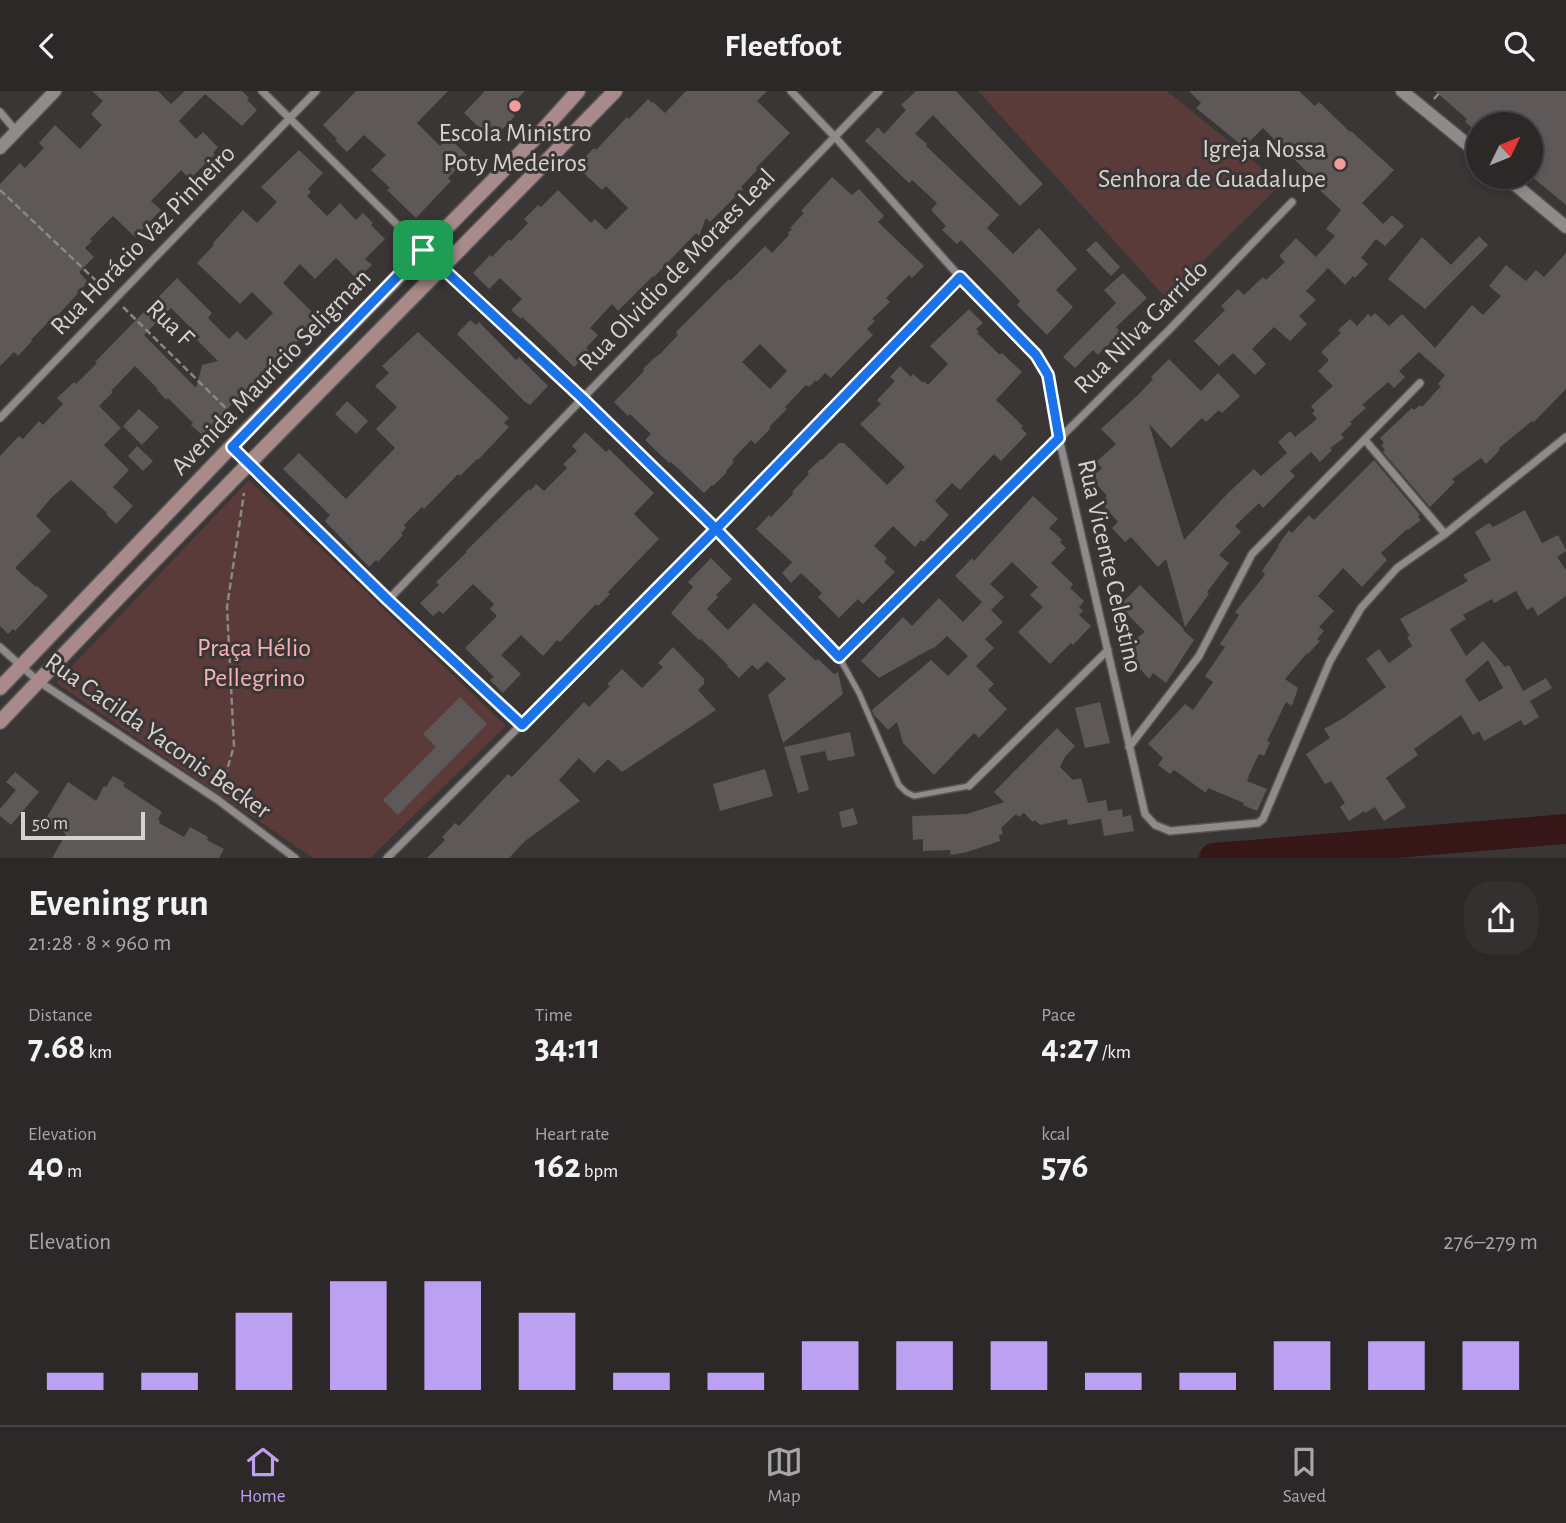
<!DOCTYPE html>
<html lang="en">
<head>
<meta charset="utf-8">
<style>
  :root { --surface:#2c2828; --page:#343030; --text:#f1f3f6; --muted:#a6a6a8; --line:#484445; --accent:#bca0f2 }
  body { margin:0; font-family:"Alegreya Sans",sans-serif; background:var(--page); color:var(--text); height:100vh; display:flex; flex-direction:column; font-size:26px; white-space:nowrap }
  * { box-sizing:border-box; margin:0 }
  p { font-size:23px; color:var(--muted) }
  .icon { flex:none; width:38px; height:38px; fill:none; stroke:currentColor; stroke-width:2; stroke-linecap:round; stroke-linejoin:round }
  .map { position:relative; height:767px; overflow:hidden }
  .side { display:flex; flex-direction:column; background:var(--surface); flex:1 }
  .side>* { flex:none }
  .needle { width:46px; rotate:47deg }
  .tools { position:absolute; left:1466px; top:21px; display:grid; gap:14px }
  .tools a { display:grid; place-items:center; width:77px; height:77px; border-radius:50%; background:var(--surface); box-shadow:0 4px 10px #0003,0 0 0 2px var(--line); font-size:35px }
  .scale { position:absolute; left:21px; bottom:18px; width:124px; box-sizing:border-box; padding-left:7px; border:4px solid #d6d2d2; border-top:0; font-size:19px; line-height:24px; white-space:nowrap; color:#d6d2d2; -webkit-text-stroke:5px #3b3636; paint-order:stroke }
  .pin { position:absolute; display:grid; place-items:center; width:60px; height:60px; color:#fff; margin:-30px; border-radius:14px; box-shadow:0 4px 10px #0006 }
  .round { display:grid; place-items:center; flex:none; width:74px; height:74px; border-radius:28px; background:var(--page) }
  .overview { display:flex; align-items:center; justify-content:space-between; height:119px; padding:0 28px }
  h1 { font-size:38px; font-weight:700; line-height:52px }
  .metrics { display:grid; grid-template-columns:repeat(3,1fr); gap:10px; height:119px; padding:7px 28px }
  .metrics div { display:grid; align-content:center }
  .metrics b { font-size:35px; font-weight:700 }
  .metrics small { font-size:19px; font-weight:400 }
  .metrics p { font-size:19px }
  .chart { height:196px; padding:14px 28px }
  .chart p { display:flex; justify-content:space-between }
  .chart svg { width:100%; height:126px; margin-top:7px; stroke:var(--accent); stroke-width:6 }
  header { display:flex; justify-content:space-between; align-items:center; height:91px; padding:0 28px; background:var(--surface); font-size:32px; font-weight:700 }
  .tabs { display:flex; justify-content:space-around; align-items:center; height:98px; border-top:2px solid var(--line); background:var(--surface); font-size:19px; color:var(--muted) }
  .tabs a { display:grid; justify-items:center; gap:4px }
  .tabs .selected { color:var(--accent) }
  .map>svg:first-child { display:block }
  .green { fill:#5b3a3a }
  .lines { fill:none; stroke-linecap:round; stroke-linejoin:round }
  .river { stroke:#361617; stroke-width:30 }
  .building { fill:#5e5858; fill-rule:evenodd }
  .service-casing { stroke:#585454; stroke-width:8 }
  .minor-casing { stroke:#585454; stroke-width:10 }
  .tertiary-casing { stroke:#585454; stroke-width:15 }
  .secondary-casing { stroke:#585454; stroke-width:17 }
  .path { stroke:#8c8787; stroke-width:2.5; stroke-dasharray:7 3.5; stroke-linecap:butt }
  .service { stroke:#908a8a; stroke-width:5 }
  .minor { stroke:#908a8a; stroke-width:7 }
  .tertiary { stroke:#908a8a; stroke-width:12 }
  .secondary { stroke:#a88a8a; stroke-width:14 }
  .route-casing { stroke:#fff; stroke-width:14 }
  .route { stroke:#1a73e8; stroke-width:9 }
  .poi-dot { fill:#f59b9c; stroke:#3b3636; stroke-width:2.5 }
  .labels { text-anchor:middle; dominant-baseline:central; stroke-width:6; stroke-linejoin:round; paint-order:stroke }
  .poi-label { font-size:26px; fill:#d6d2d2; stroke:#3b3636 }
  .street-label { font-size:26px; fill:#d6d2d2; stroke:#3b3636 }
  .park-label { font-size:26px; fill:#f7b1b1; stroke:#3b3636 }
</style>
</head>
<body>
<header><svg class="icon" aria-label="back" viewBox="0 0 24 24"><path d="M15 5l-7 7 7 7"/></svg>Fleetfoot<svg class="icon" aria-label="search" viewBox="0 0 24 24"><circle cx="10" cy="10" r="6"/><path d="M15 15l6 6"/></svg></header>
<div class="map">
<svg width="1566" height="767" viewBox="0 0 1566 767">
  <rect width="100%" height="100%" fill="#3b3636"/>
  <path class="green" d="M978,0H1167L1281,93L1166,207Z
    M249,389L506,635L370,767H313L56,592Z"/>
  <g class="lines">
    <path class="river" d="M1214,767L1566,738"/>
  </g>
  <path class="building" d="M92,0H158L171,13L185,0H242L249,7L247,9L257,19L242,35L205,3L179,30L196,48L203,41L218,56L213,62L215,63L190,88L181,79L151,110L161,119L135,146L113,125L90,148L92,150L85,157L94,166L79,181L88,191L52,231L50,229L31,249L32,250L18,265L14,261L0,275V93L20,72L25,77L44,57L39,52L55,34L80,58L102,34L91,23L103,10Z
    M356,0H448L417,32L440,55L448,46L467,64L461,70L463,71L448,87L451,90L416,127L387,99L390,97L371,79L386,64L364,44L347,61L335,49L337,48L323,34Z
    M485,0H525L507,18L515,25L492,49L464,22Z
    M686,0H767L757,10L790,42L756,77L757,79L741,96L743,98L710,131L706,127L699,145L696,142L654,186L653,185L618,220L612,213L590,237L598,244L586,257L590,261L574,276L533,236L522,226L521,228L511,219L522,208L500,187L489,198L473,182L490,164L492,166L509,148L511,150L528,132L524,128L538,114L541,116L558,99L591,132L595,128L606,139L628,117L606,95L602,99L576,75L594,57L596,59L627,26L629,28L648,8L652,12L653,11L665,22Z
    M916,0H956L1043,93L1020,115L933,24L915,43L927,53L926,55L999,124L987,137L1013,163L1039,137L1077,178L1056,199L1073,216L1047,244L1017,214L1020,210L1000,189L961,149L957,153L942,139L946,135L931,119L937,112L912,89L909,92L865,50L878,36L884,43L906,19L901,14Z
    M1189,0H1299L1315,15L1319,11L1350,41L1351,40L1394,79L1362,112L1383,133L1392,124L1404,135L1385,155L1376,148L1361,167L1368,173L1355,187L1353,185L1345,194L1328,177L1306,200L1316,209L1299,225L1307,233L1290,250L1274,236L1252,258L1266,273L1255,284L1233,262L1219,275L1194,250L1225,219L1221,215L1238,198L1244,204L1263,186L1266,189L1285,171L1279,165L1296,147L1316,166L1335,145L1326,138L1341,119L1306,86L1309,83L1263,37L1244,56L1196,17L1201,12Z
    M1435,0H1566V114L1531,85V33H1479V37L1476,40L1465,31L1467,28Z
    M299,59L323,82L308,98L311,101L307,105L327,125L340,112L356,129L363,122L373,132L371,134L385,148L365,168L372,174L357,188L336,167L315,188L300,173L283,192L319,228L273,276L271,273L202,344L191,334L193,332L168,307L166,309L157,299L158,298L135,275L111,300L113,301L99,315L121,337L104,354L129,379L113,396L133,415L116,433L106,423L107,422L71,389L51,407L36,425L51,440L15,477L36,496L37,495L48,505L15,540L13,538L8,543L0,535V365L19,345L23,348L39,330L43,334L63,313L57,307L74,291L76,293L97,272L95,271L177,187L212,222L208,227L229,248L237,240L246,249L273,222L252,201L240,213L197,172L214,154L213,152L243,119L257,132L277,111L261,96ZM171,217L200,246L197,249L218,270L202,274L196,297L144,244Z
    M832,86L852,104L859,98L884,125L878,131L924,175L912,187L909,184L886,207L890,211L872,228L875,230L867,238L873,244L856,261L831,287L825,282L817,291L816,289L809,296L806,294L785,316L787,318L769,336L771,337L755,353L751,349L732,369L734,371L726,380L727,381L713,395L712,394L704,402L671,371L669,372L645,349L651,343L630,323L628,325L614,311L644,280L643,278L653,268L661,262L678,244L676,241L729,188L730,190L765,155L772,162L789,144L788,142L792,138L790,137L804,122L801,120ZM760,253L787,280L770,298L742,271Z
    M1479,145L1488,154L1425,218L1388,188L1422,146L1451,174Z
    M1096,150L1120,176L1111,185L1086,159Z
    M1566,162V298L1534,331L1532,330L1499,357L1500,359L1486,373L1481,367L1452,388L1455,391L1430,416L1383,361L1385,359L1381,354L1384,352L1380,347L1412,317L1414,319L1420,314L1422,316L1441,295L1438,293L1445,284L1419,261L1399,280L1405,286L1394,297L1388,291L1362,314L1366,317L1350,331L1352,333L1341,343L1344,347L1330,357L1332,359L1320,371L1311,361L1290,380L1295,385L1263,417L1259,412L1235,435L1241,441L1219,464L1229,472L1207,501L1209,503L1185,536L1166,468L1158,476L1131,446L1125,451L1112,437L1118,431L1100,410L1107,405L1091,387L1102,377L1096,371L1116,353L1101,338L1140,302L1153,288L1151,286L1169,268L1201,300L1218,282L1240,305L1222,322L1219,319L1206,331L1202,327L1171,357L1149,333L1184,449L1229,401L1254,378L1261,385L1287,362L1278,351L1290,340L1295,346L1317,328L1312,322L1315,320L1311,315L1333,295L1318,280L1329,269L1321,261L1341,242L1338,239L1350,228L1357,235L1368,223L1371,226L1375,222L1389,235L1402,223L1435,257L1472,214L1483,224L1501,205L1489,195L1506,174L1526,190L1536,179L1544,186Z
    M1123,182L1147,207L1116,236L1121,241L1098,264L1093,259L1075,277L1063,266L1116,212L1104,199Z
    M969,218L983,232L976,238L979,241L977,242L1000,264L1002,262L1022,281L996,309L1023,335L1021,337L1027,343L1001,370L994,363L960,399L952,392L935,410L949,424L924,451L921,449L915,456L893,435L874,455L887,467L884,471L895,481L863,513L858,508L839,527L818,506L822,502L801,482L791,492L782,482L792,471L756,438L769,424L771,426L794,402L792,401L809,383L807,381L821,368L822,369L839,352H844L887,394L905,376L860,333L881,313L877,309L895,290L890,286L900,275L911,286L913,283L923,292L924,290L928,294L948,273L930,255Z
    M470,229L476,234L479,231L516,269L519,266L548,295L530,314L525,311L457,243Z
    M418,241L509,327L504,332L509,336L478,369L477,368L460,385L458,383L424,418L422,416L404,434L406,437L401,442L403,444L378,471L376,469L369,476L325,430L330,424L283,378L299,362L346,408L395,357L376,338L397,316L375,295L389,282L382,275Z
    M347,310L368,330L356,343L335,323Z
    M139,318L159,336L142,354L123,335Z
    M585,341L606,361L609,358L654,402L634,423L659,448L608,501L610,503L598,515L596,513L560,551L557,549L543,565L521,544L501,564L521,583L503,602L490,589L494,586L465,557L497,525L490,518L494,513L473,493L443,523L439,520L433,525L420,512L439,494L436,491L467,461L466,460L529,398L530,400L536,393L544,400L567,377L563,373L577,360L572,355Z
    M137,355L153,370L143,380L128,365Z
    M1374,369L1420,424L1418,426L1421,429L1408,439L1407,438L1381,462L1387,469L1362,496L1343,477L1318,505L1334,520L1319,536L1324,540L1317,548L1320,550L1308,563L1307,562L1285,588L1298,597L1292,615L1286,611L1267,650L1270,651L1264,665L1259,663L1248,686H1249L1247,690L1267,698L1257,720L1243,714L1244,712L1208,697L1206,702L1174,679L1170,683L1158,674L1163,667L1148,653L1185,613L1193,619L1213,591L1205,585L1225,556L1220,553L1239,524L1235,521L1261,489L1265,483L1262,480L1279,455L1278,454L1289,439L1292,442L1309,424L1314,429Z
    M1033,405L1058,428L1049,437L1062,449L1060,451L1066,457L1051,472L1073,493L1070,497L1084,510L1079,516L1083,520L1079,524L1091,535L1073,554L1071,552L1050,573L1018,541L1043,516L1030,504L1038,496L1012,471L990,493L1004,506L991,519L1003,531L985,548L994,557L976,575L994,593L988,599L1007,618L979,647L974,642L934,684L903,652L897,631L888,639L874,624L872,619L931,569L948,585L968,565L947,545L933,558L932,557L879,587L861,570L903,526L912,535L939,507L963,531L982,511L955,485L972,467L974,470Z
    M1525,419L1542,452L1558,444L1566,459V460L1557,466L1566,479V505L1538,525L1533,516L1527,519L1516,500L1494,512L1492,508L1463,524L1466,528L1450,538L1466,565L1483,550L1505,576L1509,574L1523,600L1546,587L1552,597L1530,610L1539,626L1524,635L1521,629L1484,650L1479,640L1473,644L1461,624L1414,658L1418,664L1386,687L1406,716L1384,730L1375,716L1365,722L1364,720L1349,730L1340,716L1345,712L1331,690L1325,693L1306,663L1330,647L1324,638L1345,626L1386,596L1366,568L1379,558L1389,572L1412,555L1407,546L1410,545L1400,528L1468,490L1463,484L1491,469L1475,441L1489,432L1493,436ZM1488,569L1503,597L1479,611L1465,589Z
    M711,467L732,488L716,504L718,506L707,518L728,539L754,512L816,570L818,568L834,583L838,581L843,603L783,652L768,604L786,588L767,570L758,579L752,574L739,587L727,575L728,574L701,548L699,549L671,522L693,496L688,491Z
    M1140,494L1184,538L1183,539L1194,549L1166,592L1153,582L1149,588L1135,572L1138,570L1130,561L1133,559L1128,553L1145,541L1119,515Z
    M673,556L704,588V593L698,599L716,619L622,681L608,668L594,682L579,667L559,689L580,710L525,750L509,767H427L445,749L442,746L455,732L459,735L508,683L512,686L584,611L589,616L610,595L607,593L622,578L642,597L663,576L658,572Z
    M460,606L487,633L398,724L383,709L436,656L423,643Z
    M1100,611L1110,652L1085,657L1075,617Z
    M1057,637L1075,655L1065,666L1060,676L1073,689L1081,687L1088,712L1106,709L1108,720L1122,718L1123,726L1131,724L1134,740L1104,745L1101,728L1068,734L1067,728L1040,734L1035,729L1033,731L1024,722L1019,726L1016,723L1001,737L1003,743L999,744L1000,750L967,761L951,764L950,759L923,760V748L913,749L912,725L967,723L1004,711L994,701Z
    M850,641L855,665L828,670L825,660L800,665L809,699L798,702L784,656Z
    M765,678L773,705L720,720L713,693Z
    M15,681L39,701L11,734L0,725V718L16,699L6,691Z
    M113,685L125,692L123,695L162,721L158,728L160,730L159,732L184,746L190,736L208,746L207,749L224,758L219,767H52L66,743L45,729L68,691L96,710L104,695L106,696Z
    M853,717L858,733L842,737L839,721Z"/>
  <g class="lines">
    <g class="service-casing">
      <path id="service" d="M839,566L859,602L899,694L906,701L914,705L969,695"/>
    </g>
    <g class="minor-casing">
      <path id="minor" d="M262,0L442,178L582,307L716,438L839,566L1169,239L1292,111
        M791,0L835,46L960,186L1036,264L1048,284L1059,347L1145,723L1155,734L1170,740L1258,732L1263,728L1330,570L1361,517L1397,477L1445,443L1566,346
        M0,21L16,40
        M0,327L316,0
        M1365,349L1445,443
        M232,356L388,509L522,634
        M388,509L879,0
        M0,556L38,590L218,709L295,767
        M1129,656L1199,565L1252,463L1420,292
        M969,695L1108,559
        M387,767C581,576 771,381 960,186"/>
    </g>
    <g class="tertiary-casing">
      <path id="tertiary" d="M1402,0L1479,63
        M0,57L55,0
        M1506,86L1566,136"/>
    </g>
    <g class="secondary-casing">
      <path id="secondary" d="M0,597L248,338L544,38L578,0
        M0,631C201,417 410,211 615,0"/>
    </g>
    <path class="path" d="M1434,8L1441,0
      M0,99L106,199
      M123,216L238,329
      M222,696L234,655L227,516L244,402"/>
    <use href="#service" class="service"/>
    <use href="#minor" class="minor"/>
    <use href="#tertiary" class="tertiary"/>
    <use href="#secondary" class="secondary"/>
  </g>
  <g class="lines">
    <g class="route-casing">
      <path id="route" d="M423,159L232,356L388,509L522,634L716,438L839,566L1059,347L1048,284L1036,264L960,186L716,438L582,307L423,159"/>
    </g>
    <use href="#route" class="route"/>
  </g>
  <g class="poi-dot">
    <circle cx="515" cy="15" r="7"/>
    <circle cx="1340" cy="73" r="7"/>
  </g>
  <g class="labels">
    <g class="poi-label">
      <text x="515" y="42">Escola Ministro<tspan x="515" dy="30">Poty Medeiros</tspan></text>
      <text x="1326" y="58" text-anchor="end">Igreja Nossa<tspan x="1326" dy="30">Senhora de Guadalupe</tspan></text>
    </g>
    <g class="street-label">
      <text transform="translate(143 149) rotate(-46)">Rua Horácio Vaz Pinheiro</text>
      <text transform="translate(677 179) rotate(-46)">Rua Olvidio de Moraes Leal</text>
      <text transform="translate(170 232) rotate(44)">Rua F</text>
      <text transform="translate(1141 236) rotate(-45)">Rua Nilva Garrido</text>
      <text transform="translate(271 281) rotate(-46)">Avenida Maurício Seligman</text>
      <text transform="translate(1110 475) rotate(77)">Rua Vicente Celestino</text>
      <text transform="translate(158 645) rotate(35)">Rua Cacilda Yaconis Becker</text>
    </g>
    <g class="park-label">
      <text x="254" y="557">Praça Hélio<tspan x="254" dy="30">Pellegrino</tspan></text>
    </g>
  </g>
</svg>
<div class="tools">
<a><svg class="needle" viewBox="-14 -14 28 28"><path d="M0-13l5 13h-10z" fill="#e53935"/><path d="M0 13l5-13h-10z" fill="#a6a6a8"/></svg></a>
</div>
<div class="scale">50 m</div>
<div class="pin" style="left:423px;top:159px;background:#1e9e55"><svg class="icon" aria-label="arrive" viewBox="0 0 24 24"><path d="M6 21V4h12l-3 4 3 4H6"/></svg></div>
</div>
<section class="side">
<div class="overview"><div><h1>Evening run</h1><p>21:28 · 8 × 960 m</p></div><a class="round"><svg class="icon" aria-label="share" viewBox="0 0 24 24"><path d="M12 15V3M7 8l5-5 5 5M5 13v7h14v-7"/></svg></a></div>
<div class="metrics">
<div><p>Distance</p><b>7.68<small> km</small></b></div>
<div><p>Time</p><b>34:11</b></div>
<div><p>Pace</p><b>4:27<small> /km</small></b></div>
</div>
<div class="metrics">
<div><p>Elevation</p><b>40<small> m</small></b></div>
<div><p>Heart rate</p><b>162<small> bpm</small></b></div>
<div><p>kcal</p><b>576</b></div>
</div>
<div class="chart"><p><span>Elevation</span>276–279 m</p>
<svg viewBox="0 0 160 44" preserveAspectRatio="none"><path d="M5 44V38M15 44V38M25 44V17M35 44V6M45 44V6M55 44V17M65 44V38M75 44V38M85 44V27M95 44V27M105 44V27M115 44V38M125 44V38M135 44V27M145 44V27M155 44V27"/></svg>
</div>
</section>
<nav class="tabs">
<a class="selected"><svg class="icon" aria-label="home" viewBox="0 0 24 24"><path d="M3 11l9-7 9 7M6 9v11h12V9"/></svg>Home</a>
<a><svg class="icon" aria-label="map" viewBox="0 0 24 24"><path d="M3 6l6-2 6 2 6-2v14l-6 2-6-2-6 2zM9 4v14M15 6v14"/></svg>Map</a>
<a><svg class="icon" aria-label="saved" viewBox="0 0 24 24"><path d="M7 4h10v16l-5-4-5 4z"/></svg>Saved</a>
</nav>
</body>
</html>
